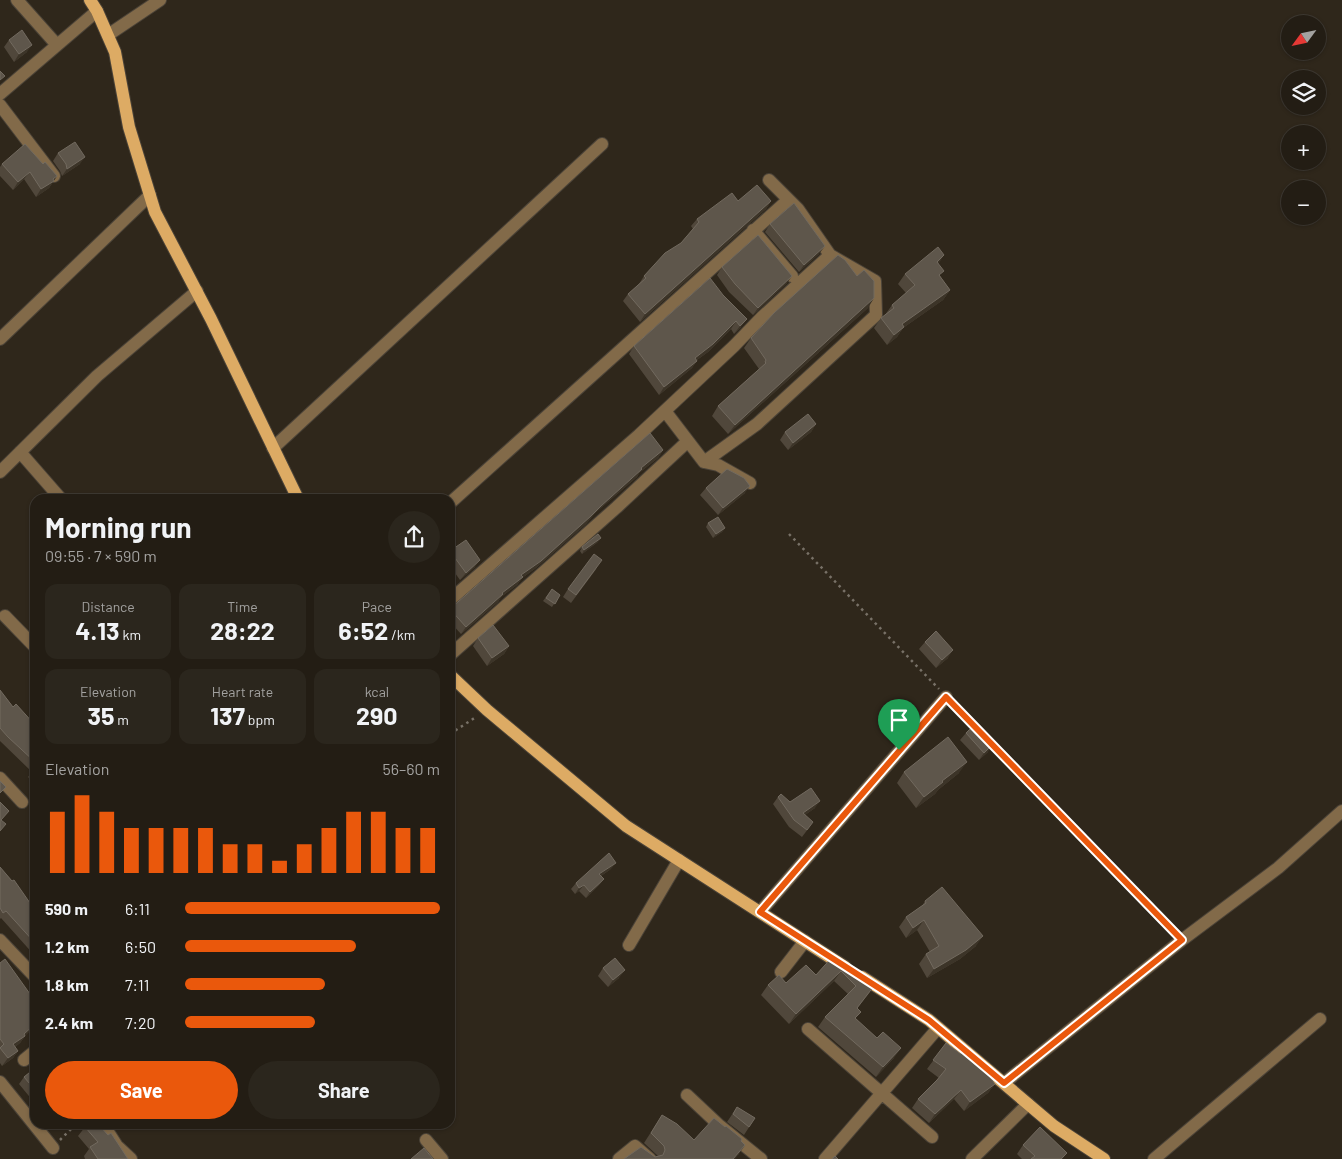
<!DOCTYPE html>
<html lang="en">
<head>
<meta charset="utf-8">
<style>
  :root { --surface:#231d14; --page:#2b261d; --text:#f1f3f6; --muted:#a3a2a0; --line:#403b34; --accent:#ea580c }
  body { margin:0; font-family:Barlow,sans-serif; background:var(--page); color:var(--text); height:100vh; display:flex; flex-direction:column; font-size:19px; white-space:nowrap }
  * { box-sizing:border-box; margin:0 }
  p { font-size:16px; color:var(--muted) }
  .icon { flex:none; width:28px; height:28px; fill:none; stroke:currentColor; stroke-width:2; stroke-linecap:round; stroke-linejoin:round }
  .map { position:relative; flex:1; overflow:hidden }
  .side { position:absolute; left:30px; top:494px; width:425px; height:635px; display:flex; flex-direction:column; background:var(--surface); border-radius:15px; box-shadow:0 1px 4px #0004,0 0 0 1px var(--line) }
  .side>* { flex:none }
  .needle { width:32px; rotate:237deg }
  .controls { position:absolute; left:1281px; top:15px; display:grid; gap:10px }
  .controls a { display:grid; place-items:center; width:45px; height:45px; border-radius:50%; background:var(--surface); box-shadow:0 1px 4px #0004,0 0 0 1px var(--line); font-size:25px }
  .pin { position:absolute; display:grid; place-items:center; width:42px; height:42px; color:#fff; margin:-51px -21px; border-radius:50% 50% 50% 0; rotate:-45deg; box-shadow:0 0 5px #0007 }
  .pin .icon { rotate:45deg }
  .round { display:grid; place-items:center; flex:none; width:52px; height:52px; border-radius:26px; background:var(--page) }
  .overview { display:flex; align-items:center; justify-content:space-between; height:85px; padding:0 15px }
  h1 { font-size:28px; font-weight:700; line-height:38px }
  .metrics { display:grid; grid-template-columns:repeat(3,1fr); gap:8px; height:85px; padding:5px 15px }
  .metrics div { display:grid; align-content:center; border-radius:12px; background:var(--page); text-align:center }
  .metrics b { font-size:25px; font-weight:700 }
  .metrics small { font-size:14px; font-weight:400 }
  .metrics p { font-size:14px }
  .chart { height:140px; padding:10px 15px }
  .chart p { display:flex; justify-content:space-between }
  .chart svg { width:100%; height:90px; margin-top:5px; stroke:var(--accent); stroke-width:6 }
  .button { display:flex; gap:10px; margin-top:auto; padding:10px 15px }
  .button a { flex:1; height:58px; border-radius:30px; background:var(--accent); color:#fff; font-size:20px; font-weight:700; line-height:58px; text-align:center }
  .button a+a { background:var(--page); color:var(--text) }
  ul { padding:0 15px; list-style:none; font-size:16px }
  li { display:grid; grid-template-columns:80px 60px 1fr; align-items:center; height:38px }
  li i { height:12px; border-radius:6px; background:var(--accent) }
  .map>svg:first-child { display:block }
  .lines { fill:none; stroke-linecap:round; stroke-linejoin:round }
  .minor-casing { stroke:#4b4338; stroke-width:14 }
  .major-casing { stroke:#4b4338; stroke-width:14 }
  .path { stroke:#787167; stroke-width:2.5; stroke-dasharray:2.5 4; stroke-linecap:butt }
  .minor { stroke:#826a49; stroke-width:12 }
  .major { stroke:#ddab64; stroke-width:12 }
  .wall { fill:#50473b }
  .shaded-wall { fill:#3c3428 }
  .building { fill:#5e564b; stroke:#726a5f }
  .route-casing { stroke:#fff; stroke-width:10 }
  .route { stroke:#ea580c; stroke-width:6 }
</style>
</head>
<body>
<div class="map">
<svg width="1342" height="1159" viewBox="0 0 1342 1159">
  <rect width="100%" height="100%" fill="#2f271b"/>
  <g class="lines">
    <g class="minor-casing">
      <path id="minor" d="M17,0L57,45
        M108,35L160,0
        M0,94L97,11
        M0,105L54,176
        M753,230L792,276
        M0,339L150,195
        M665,411L704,462L718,465L750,483
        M273,448L602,144
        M20,452L61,499
        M704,462L757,424L876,315L875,281L830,255L798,209L769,180
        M0,472L97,376L197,291
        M450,503L788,200
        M450,600L639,435L734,346L762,317L830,255
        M5,616L35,647
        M450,655L617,507L688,441
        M0,778L22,802
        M760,912L946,697
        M0,940L35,977
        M629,945L679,860
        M781,972L805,941
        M808,1029L932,1137
        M24,1060L35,1051
        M0,1082L53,1148
        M1004,1083L1182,940L1278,868L1342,811
        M687,1095L720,1126L761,1159
        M103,1124L117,1146L131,1159
        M426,1140L442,1159
        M619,1159L635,1146L650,1159
        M825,1159L938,1028
        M972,1159L1028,1104
        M1154,1159L1320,1019"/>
    </g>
    <g class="major-casing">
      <path id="major" d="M90,0L97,11L115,52L129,127L155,212L211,319L298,499
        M450,675L487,710L626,826L845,967
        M862,977L929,1020L1054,1126L1104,1159"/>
    </g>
    <path class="path" d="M789,534L939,689
      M955,706L975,727
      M450,734L476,717
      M991,744L1174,932
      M60,1140L76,1124"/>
    <use href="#minor" class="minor"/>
    <use href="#major" class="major"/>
  </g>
  <path class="wall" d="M9,40L27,52L14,62L4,47Z
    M58,153L80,164L62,176L60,171L53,161Z
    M2,164H43L57,176L49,188L36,197L24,179L13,190L0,176V167Z
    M738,201H771L766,209L640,322L623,301L628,294L639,284L644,276L681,243L693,229L691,226L697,219Z
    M770,224L819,254L799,272L765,232Z
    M938,264L940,276L950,290L943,300L903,328L897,337L887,345L874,328L881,318L885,315L892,305L906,293L898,284L905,274Z
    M722,267L787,283L753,315L729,292L717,275Z
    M710,278L741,327L734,334L731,329L708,352L697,360L692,368L659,395L629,354L634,346Z
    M868,308L728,434L712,416L718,406L759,369L744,348L751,338Z
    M816,424L811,432L788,450L780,440L785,432Z
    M663,450L658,458L639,473L637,477L595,513L586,524L536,568L522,578L517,585L501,597L498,602L461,634L450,622V609Z
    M706,488L745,493L718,515L700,495Z
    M708,523L725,528L722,532L713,538L706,527Z
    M598,542L582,554L580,551L582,547Z
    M450,551L475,567L460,580L450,566Z
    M597,568L571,603L563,597L568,589Z
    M552,589L560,595L552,607L543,601Z
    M478,638L509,646L504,654L487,666L473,646Z
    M925,642L948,658L936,668L919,649Z
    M0,690L13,707L35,725V784L28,777L32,772L0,741Z
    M966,733L988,752L979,760L960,740Z
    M904,772L959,773L938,790L935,794L916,808L897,783Z
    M778,797L790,802L815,808L805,815L808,829L802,837L789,827L773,804Z
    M0,867L30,903L35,902V956L1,918L0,919Z
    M611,869L601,876L604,879L599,885L586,898L579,891L575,894L571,889L576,883Z
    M925,901L976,946L960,959L927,978L919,964L926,954L930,952L917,930L906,938L899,927L906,917L922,906Z
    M834,955L870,992L857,1008L856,1019L894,1058L876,1077L818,1027L825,1017L848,994L834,981L789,1024L761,995L768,985L786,983L816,975Z
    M0,963L25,1036L20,1043L15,1047L18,1051L13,1058L2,1066L0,1063Z
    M603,968L619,978L608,987L598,976Z
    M946,1043L995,1084L988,1093L964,1111L954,1099L929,1123L912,1108L918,1099L939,1078L927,1069Z
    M35,1068V1107L32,1103L33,1101L19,1084L24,1077Z
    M737,1107L755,1118L744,1135L727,1122Z
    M662,1115L694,1140L741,1141L745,1145L738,1155L655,1157L658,1156L644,1143Z
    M85,1127L128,1159H85L84,1156L89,1149L78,1136Z
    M1023,1145L1067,1153L1062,1159H1022L1017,1154Z"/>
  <path class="shaded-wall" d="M32,45L27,52L14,62L19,54Z
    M85,157L80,164L62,176L67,169Z
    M30,172L24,179L13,190L18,182Z
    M57,176L49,188L36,197L41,189Z
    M771,201L766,209L640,322L645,314Z
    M825,246L819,254L799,272L804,265Z
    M944,255L938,265L937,262Z
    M792,276L787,283L753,315L758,308Z
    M950,290L943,300L903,328L897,337L887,345L902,324Z
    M874,298L868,308L728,434L735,425Z
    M747,319L741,327L734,334L740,326Z
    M736,321L731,329L708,352L690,365L695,358Z
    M697,361L692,368L659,395L664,387Z
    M816,424L811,432L788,450L793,443Z
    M663,450L658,458L639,473L637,477L595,513L586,524L536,568L522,578L517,585L501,597L498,602L461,634L466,627L521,575L601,506L641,468Z
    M750,486L745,493L718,515L723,508Z
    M725,528L722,532L713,538L716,534Z
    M601,538L598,542L582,554L584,550Z
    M480,560L475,567L460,580L466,573Z
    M509,646L504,654L487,666L492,658Z
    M953,650L948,658L936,668L942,660Z
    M993,744L988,752L979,760L984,753Z
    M967,762L959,773L938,790L935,794L916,808L924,797L942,781Z
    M820,801L815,808L798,820L803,813Z
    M616,863L611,869L595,880L599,874Z
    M604,879L599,885L586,898L590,892Z
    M584,885L579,891L575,894L579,888Z
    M924,920L917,930L906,938L913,928Z
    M983,936L976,946L960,959L927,978L934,969Z
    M625,970L619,978L608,987L613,980Z
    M841,971L834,981L789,1024L796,1014Z
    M877,982L870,992L850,1018L857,1008Z
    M35,1024V1027L24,1037L25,1036L20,1043L8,1052L13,1044Z
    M901,1048L894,1058L876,1077L883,1067Z
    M18,1051L13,1058L2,1066L8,1058Z
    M995,1084L988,1093L964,1111L970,1102Z
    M961,1090L954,1099L929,1123L935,1114Z
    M745,1145L738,1155L735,1159H733Z"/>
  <path class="building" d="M22,30L32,45L19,54L9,40Z
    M0,71L5,76L0,80Z
    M75,142L85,157L67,169L66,164L58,153Z
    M25,144L43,164L45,162L57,176L53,179L54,181L41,189L30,172L18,182L2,164Z
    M757,185L771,201L645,314L628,294L646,278L644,276L665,253L681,243L699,222L697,219L732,193L738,201Z
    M794,203L825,246L804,265L770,224Z
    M758,235L792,276L758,308L735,284L722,267Z
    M938,247L944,255L937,262L944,271L939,275L950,290L902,324L904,327L894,335L881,318L894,308L892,305L915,285L905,274Z
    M838,255L845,260L857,276L864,270L874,281V298L735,425L718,406L766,363L765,362L766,360L751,338L774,313Z
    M710,278L723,295L747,319L740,326L736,321L713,344L695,358L697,361L664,387L634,346Z
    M808,414L816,424L793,443L785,432Z
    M650,433L663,450L641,468L642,469L601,506L591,516L541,561L521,575L523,577L502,593L503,594L466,627L450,609Z
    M727,469L744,478L750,486L723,508L706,488Z
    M718,517L725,528L716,534L708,523Z
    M598,534L601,538L584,550L582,547Z
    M466,540L480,560L466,573L450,551Z
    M594,554L602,560L576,595L568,589Z
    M552,589L560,595L555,604L546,598Z
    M493,625L509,646L492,658L478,638Z
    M936,631L953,650L942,660L925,642Z
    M0,690L13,707L16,704L35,725V762L8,737L0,728Z
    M975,724L993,744L984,753L966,733Z
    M948,737L967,762L942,781L943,782L924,797L904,772Z
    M0,781L6,787L0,793Z
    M811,788L820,801L803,813L813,822L807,830L794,820L778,797L781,794L790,802Z
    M0,802L9,811L1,820L6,824L0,831Z
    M609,853L616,863L599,874L604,879L590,892L584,885L579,888L576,883Z
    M0,867L12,881L14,880L30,903L33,900L35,902V943L6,911L3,913L0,908Z
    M942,887L983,936L966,950L934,969L926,954L939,946L924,920L913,928L906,917L926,903L925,901Z
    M834,955L856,972L858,970L877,982L857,1008L861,1012L855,1018L877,1038L883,1032L901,1048L883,1067L825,1017L856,986L841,971L796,1014L768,985L779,975L786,983L806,965L816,975Z
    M615,958L625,970L613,980L603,968Z
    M5,959L30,994L33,991L35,993V1024L24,1034L25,1036L13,1044L18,1051L8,1058L0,1048L4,1044L0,1039V963Z
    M946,1043L961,1054L963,1052L982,1066L995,1084L970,1102L961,1090L935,1114L918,1099L937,1080L946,1069L933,1060Z
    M35,1068V1090L24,1077Z
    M737,1107L755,1118L749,1127L733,1114Z
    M662,1115L677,1124L694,1140L714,1118L725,1127L726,1126L742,1139L741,1141L745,1145L733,1159H624L641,1147L655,1157L663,1155L665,1150L664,1146L651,1133Z
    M88,1124H98L108,1135L111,1133L128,1159H98L90,1147L98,1142L85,1127Z
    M1040,1127L1067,1153L1061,1159H1031L1035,1156L1023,1145Z
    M424,1148L433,1159H411Z
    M835,1156L838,1159H832Z"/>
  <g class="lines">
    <g class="route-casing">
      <path id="route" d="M946,697L1182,940L1004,1083L929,1020L760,912Z"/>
    </g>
    <use href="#route" class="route"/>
  </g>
</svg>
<div class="controls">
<a><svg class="needle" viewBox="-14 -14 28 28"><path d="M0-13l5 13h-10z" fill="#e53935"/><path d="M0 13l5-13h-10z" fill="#a3a2a0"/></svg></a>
<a><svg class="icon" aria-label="layers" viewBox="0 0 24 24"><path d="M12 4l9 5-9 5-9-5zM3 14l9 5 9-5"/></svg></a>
<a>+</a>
<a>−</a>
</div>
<div class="pin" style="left:899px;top:750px;background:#1e9e55"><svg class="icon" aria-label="arrive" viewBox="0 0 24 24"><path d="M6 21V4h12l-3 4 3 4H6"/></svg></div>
<section class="side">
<div class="overview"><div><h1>Morning run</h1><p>09:55 · 7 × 590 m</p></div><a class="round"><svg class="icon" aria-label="share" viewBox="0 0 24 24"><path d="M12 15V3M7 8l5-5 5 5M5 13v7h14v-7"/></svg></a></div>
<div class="metrics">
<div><p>Distance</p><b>4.13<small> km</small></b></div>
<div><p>Time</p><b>28:22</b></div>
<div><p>Pace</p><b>6:52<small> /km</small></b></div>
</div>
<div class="metrics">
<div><p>Elevation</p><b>35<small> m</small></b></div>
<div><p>Heart rate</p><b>137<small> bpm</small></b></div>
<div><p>kcal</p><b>290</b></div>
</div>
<div class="chart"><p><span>Elevation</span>56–60 m</p>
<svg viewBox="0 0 160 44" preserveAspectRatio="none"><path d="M5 44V14M15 44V6M25 44V14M35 44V22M45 44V22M55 44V22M65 44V22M75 44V30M85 44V30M95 44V38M105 44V30M115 44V22M125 44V14M135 44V14M145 44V22M155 44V22"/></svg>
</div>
<ul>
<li><b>590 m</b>6:11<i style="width:100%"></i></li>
<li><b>1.2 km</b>6:50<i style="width:67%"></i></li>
<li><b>1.8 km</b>7:11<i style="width:55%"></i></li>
<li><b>2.4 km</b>7:20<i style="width:51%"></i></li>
</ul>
<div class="button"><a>Save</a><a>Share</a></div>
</section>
</div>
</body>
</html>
